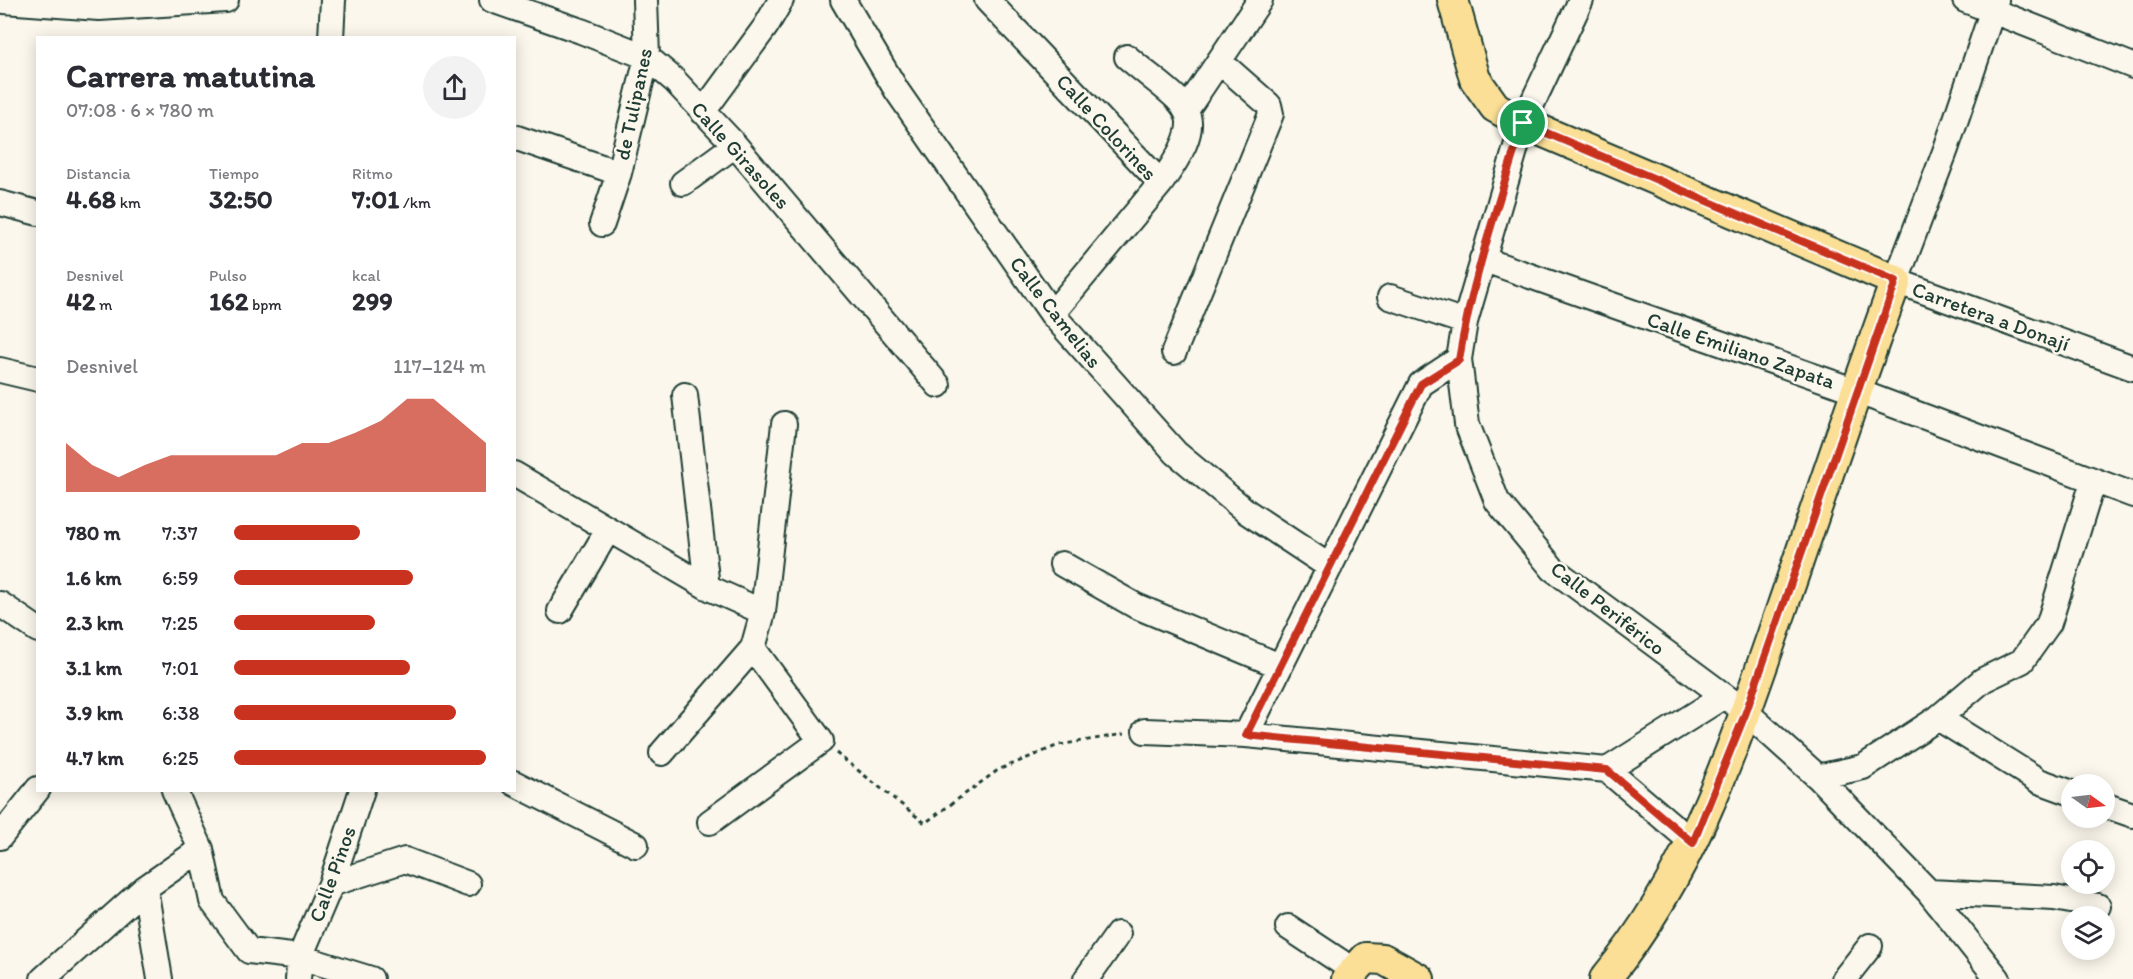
<!DOCTYPE html>
<html lang="es">
<head>
<meta charset="utf-8">
<style>
  :root { --surface:#fff; --page:#f2f2f3; --text:#2b2b33; --muted:#7c7c81; --accent:#c8321e }
  body { margin:0; font-family:Itim,sans-serif; background:var(--page); color:var(--text); height:100vh; display:flex; flex-direction:column; font-size:22px; white-space:nowrap }
  * { box-sizing:border-box; margin:0 }
  p { font-size:20px; color:var(--muted) }
  .icon { flex:none; width:33px; height:33px; fill:none; stroke:currentColor; stroke-width:2; stroke-linecap:round; stroke-linejoin:round }
  .map { position:relative; flex:1; overflow:hidden }
  .details { position:absolute; left:36px; top:36px; width:480px; height:756px; display:flex; flex-direction:column; background:var(--surface); border-radius:0px; box-shadow:0 3px 15px #0003 }
  .details>* { flex:none }
  .needle { width:39px; rotate:104deg }
  .buttons { position:absolute; left:2061px; top:774px; display:grid; gap:12px }
  .buttons a { display:grid; place-items:center; width:54px; height:54px; border-radius:50%; background:var(--surface); box-shadow:0 3px 15px #0003; font-size:30px }
  .pin { position:absolute; display:grid; place-items:center; width:51px; height:51px; color:#fff; margin:-26px; border:3px solid #fff; border-radius:50%; box-shadow:0 2px 6px #0007 }
  .round { display:grid; place-items:center; flex:none; width:63px; height:63px; border-radius:32px; background:var(--page) }
  .summary { display:flex; align-items:center; justify-content:space-between; height:102px; padding:0 30px }
  h1 { font-size:33px; font-weight:800; line-height:45px }
  .metrics { display:grid; grid-template-columns:repeat(3,1fr); gap:9px; height:102px; padding:6px 30px }
  .metrics div { display:grid; align-content:center }
  .metrics b { font-size:26px; font-weight:800 }
  .metrics small { font-size:16px; font-weight:400 }
  .metrics p { font-size:16px }
  .chart { height:168px; padding:12px 30px }
  .chart p { display:flex; justify-content:space-between }
  .chart svg { width:100%; height:108px; margin-top:6px; fill:var(--accent); opacity:.7 }
  ul { padding:0 30px; list-style:none; font-size:20px }
  li { display:grid; grid-template-columns:96px 72px 1fr; align-items:center; height:45px }
  li i { height:15px; border-radius:8px; background:var(--accent) }
  .map>svg:first-child { display:block }
  .lines { fill:none; stroke-linecap:round; stroke-linejoin:round }
  .minor-casing { stroke:#1f3d34; stroke-width:28 }
  .major-casing { stroke:#1f3d34; stroke-width:34 }
  .path { stroke:#1f3d34; stroke-width:3; stroke-dasharray:4.5 4.5; stroke-linecap:butt }
  .minor { stroke:#fbf7ec; stroke-width:24 }
  .major { stroke:#fbdf96; stroke-width:30 }
  .route-casing { stroke:#fff; stroke-width:12 }
  .route { stroke:#c8321e; stroke-width:8 }
  .labels { text-anchor:middle; dominant-baseline:central; stroke-width:5; stroke-linejoin:round; paint-order:stroke }
  .street-label { font-size:21px; fill:#1f3d34; stroke:#fbf7ec }
</style>
</head>
<body>
<div class="map">
<svg width="2133" height="979" viewBox="0 0 2133 979">
  <rect width="100%" height="100%" fill="#fbf7ec"/>
  <filter id="ink" filterUnits="userSpaceOnUse"><feTurbulence type="fractalNoise" baseFrequency=".0167" numOctaves="2"/><feDisplacementMap in="SourceGraphic" scale="12" xChannelSelector="R" yChannelSelector="G"/><feConvolveMatrix kernelMatrix="1 2 1 2 8 2 1 2 1" color-interpolation-filters="sRGB"/></filter>
  <g filter="url(#ink)">
    <g class="lines">
      <g class="minor-casing">
        <path id="minor" d="M492,0L581,31L647,57L674,80L735,145L938,385
          M843,0L897,91L1052,314L1176,453L1247,512L1330,567
          M987,0L1161,183L1052,314
          M1581,0L1523,123L1465,322L1459,359L1467,424L1497,501L1553,569L1746,712L1818,777L1929,892L1998,979
          M1965,0L2133,66
          M1996,0L1946,149L1896,281L2133,368
          M4,1L99,8L226,0
          M331,38L333,0
          M1127,57C1186,108 1214,108 1161,183
          M1187,109L1260,0
          M703,112L766,26L781,0
          M514,137L619,173
          M683,183L735,145
          M0,203L38,213
          M602,224L619,173L647,57L645,0
          M1482,259L1856,391L2133,495
          M1390,297L1465,322
          M1174,352L1271,114L1269,105L1219,61
          M0,370L38,379
          M685,395L707,587
          M514,474L707,587L763,612L753,648L821,741L710,822
          M1062,564L1136,606L1280,666
          M0,604L38,630
          M560,611L608,530
          M763,612L784,424
          M1938,718L2039,781L2072,793
          M1145,731L1246,735L1607,770L1724,696
          M1246,735L1421,384L1459,359
          M662,753L753,648
          M1607,770L1693,843
          M1818,777L1863,767L1938,718L1983,680L2022,661L2049,623L2093,482
          M514,783L636,845
          M174,790L201,849L212,901L249,951L300,957L371,979
          M2104,805L2133,815
          M0,837L38,789
          M331,884L405,860L468,884
          M145,888L160,979
          M1929,892L2054,898L2098,906
          M1288,927L1353,970
          M43,979L145,888L201,849
          M298,979L300,957L331,884L362,790
          M1086,979L1118,934
          M1844,979L1870,946"/>
      </g>
      <g class="major-casing">
        <path id="major" d="M1453,0L1475,79L1495,107L1523,123L1896,281C1856,389 1820,498 1782,608C1737,737 1694,872 1605,979
          M1347,979L1366,958L1383,959L1419,979"/>
      </g>
      <path class="path" d="M836,753L925,823L998,770L1059,745L1124,734"/>
      <use href="#minor" class="minor"/>
      <use href="#major" class="major"/>
    </g>
  </g>
  <g class="lines" filter="url(#ink)">
    <g class="route-casing">
      <path id="route" d="M1523,123L1896,281L1746,712L1693,843L1607,770L1246,735L1421,384L1459,360C1472,279 1499,201 1523,123Z"/>
    </g>
    <use href="#route" class="route"/>
  </g>
  <g class="labels">
    <g class="street-label">
      <text transform="translate(633 104) rotate(-78)">de Tulipanes</text>
      <text transform="translate(1107 127) rotate(47)">Calle Colorines</text>
      <text transform="translate(741 155) rotate(48)">Calle Girasoles</text>
      <text transform="translate(1056 312) rotate(52)">Calle Camelias</text>
      <text transform="translate(1991 316) rotate(20)">Carretera a Donají</text>
      <text transform="translate(1741 350) rotate(19)">Calle Emiliano Zapata</text>
      <text transform="translate(1608 608) rotate(38)">Calle Periférico</text>
      <text transform="translate(332 874) rotate(-70)">Calle Pinos</text>
    </g>
  </g>
</svg>
<div class="buttons">
<a><svg class="needle" viewBox="-14 -14 28 28"><path d="M0-13l5 13h-10z" fill="#e53935"/><path d="M0 13l5-13h-10z" fill="#7c7c81"/></svg></a>
<a><svg class="icon" aria-label="locate" viewBox="0 0 24 24"><circle cx="12" cy="12" r="6"/><path d="M12 2v4M12 18v4M2 12h4M18 12h4"/></svg></a>
<a><svg class="icon" aria-label="layers" viewBox="0 0 24 24"><path d="M12 4l9 5-9 5-9-5zM3 14l9 5 9-5"/></svg></a>
</div>
<div class="pin" style="left:1523px;top:123px;background:#1e9e55"><svg class="icon" aria-label="arrive" viewBox="0 0 24 24"><path d="M6 21V4h12l-3 4 3 4H6"/></svg></div>
<section class="details">
<div class="summary"><div><h1>Carrera matutina</h1><p>07:08 · 6 × 780 m</p></div><a class="round"><svg class="icon" aria-label="share" viewBox="0 0 24 24"><path d="M12 15V3M7 8l5-5 5 5M5 13v7h14v-7"/></svg></a></div>
<div class="metrics">
<div><p>Distancia</p><b>4.68<small> km</small></b></div>
<div><p>Tiempo</p><b>32:50</b></div>
<div><p>Ritmo</p><b>7:01<small> /km</small></b></div>
</div>
<div class="metrics">
<div><p>Desnivel</p><b>42<small> m</small></b></div>
<div><p>Pulso</p><b>162<small> bpm</small></b></div>
<div><p>kcal</p><b>299</b></div>
</div>
<div class="chart"><p><span>Desnivel</span>117–124 m</p>
<svg viewBox="0 0 160 44" preserveAspectRatio="none"><path d="M0 44V24L10 33L20 38L30 33L40 29L50 29L60 29L70 29L80 29L90 24L100 24L110 20L120 15L130 6L140 6L150 15L160 24V44z"/></svg>
</div>
<ul>
<li><b>780 m</b>7:37<i style="width:50%"></i></li>
<li><b>1.6 km</b>6:59<i style="width:71%"></i></li>
<li><b>2.3 km</b>7:25<i style="width:56%"></i></li>
<li><b>3.1 km</b>7:01<i style="width:70%"></i></li>
<li><b>3.9 km</b>6:38<i style="width:88%"></i></li>
<li><b>4.7 km</b>6:25<i style="width:100%"></i></li>
</ul>
</section>
</div>
</body>
</html>
